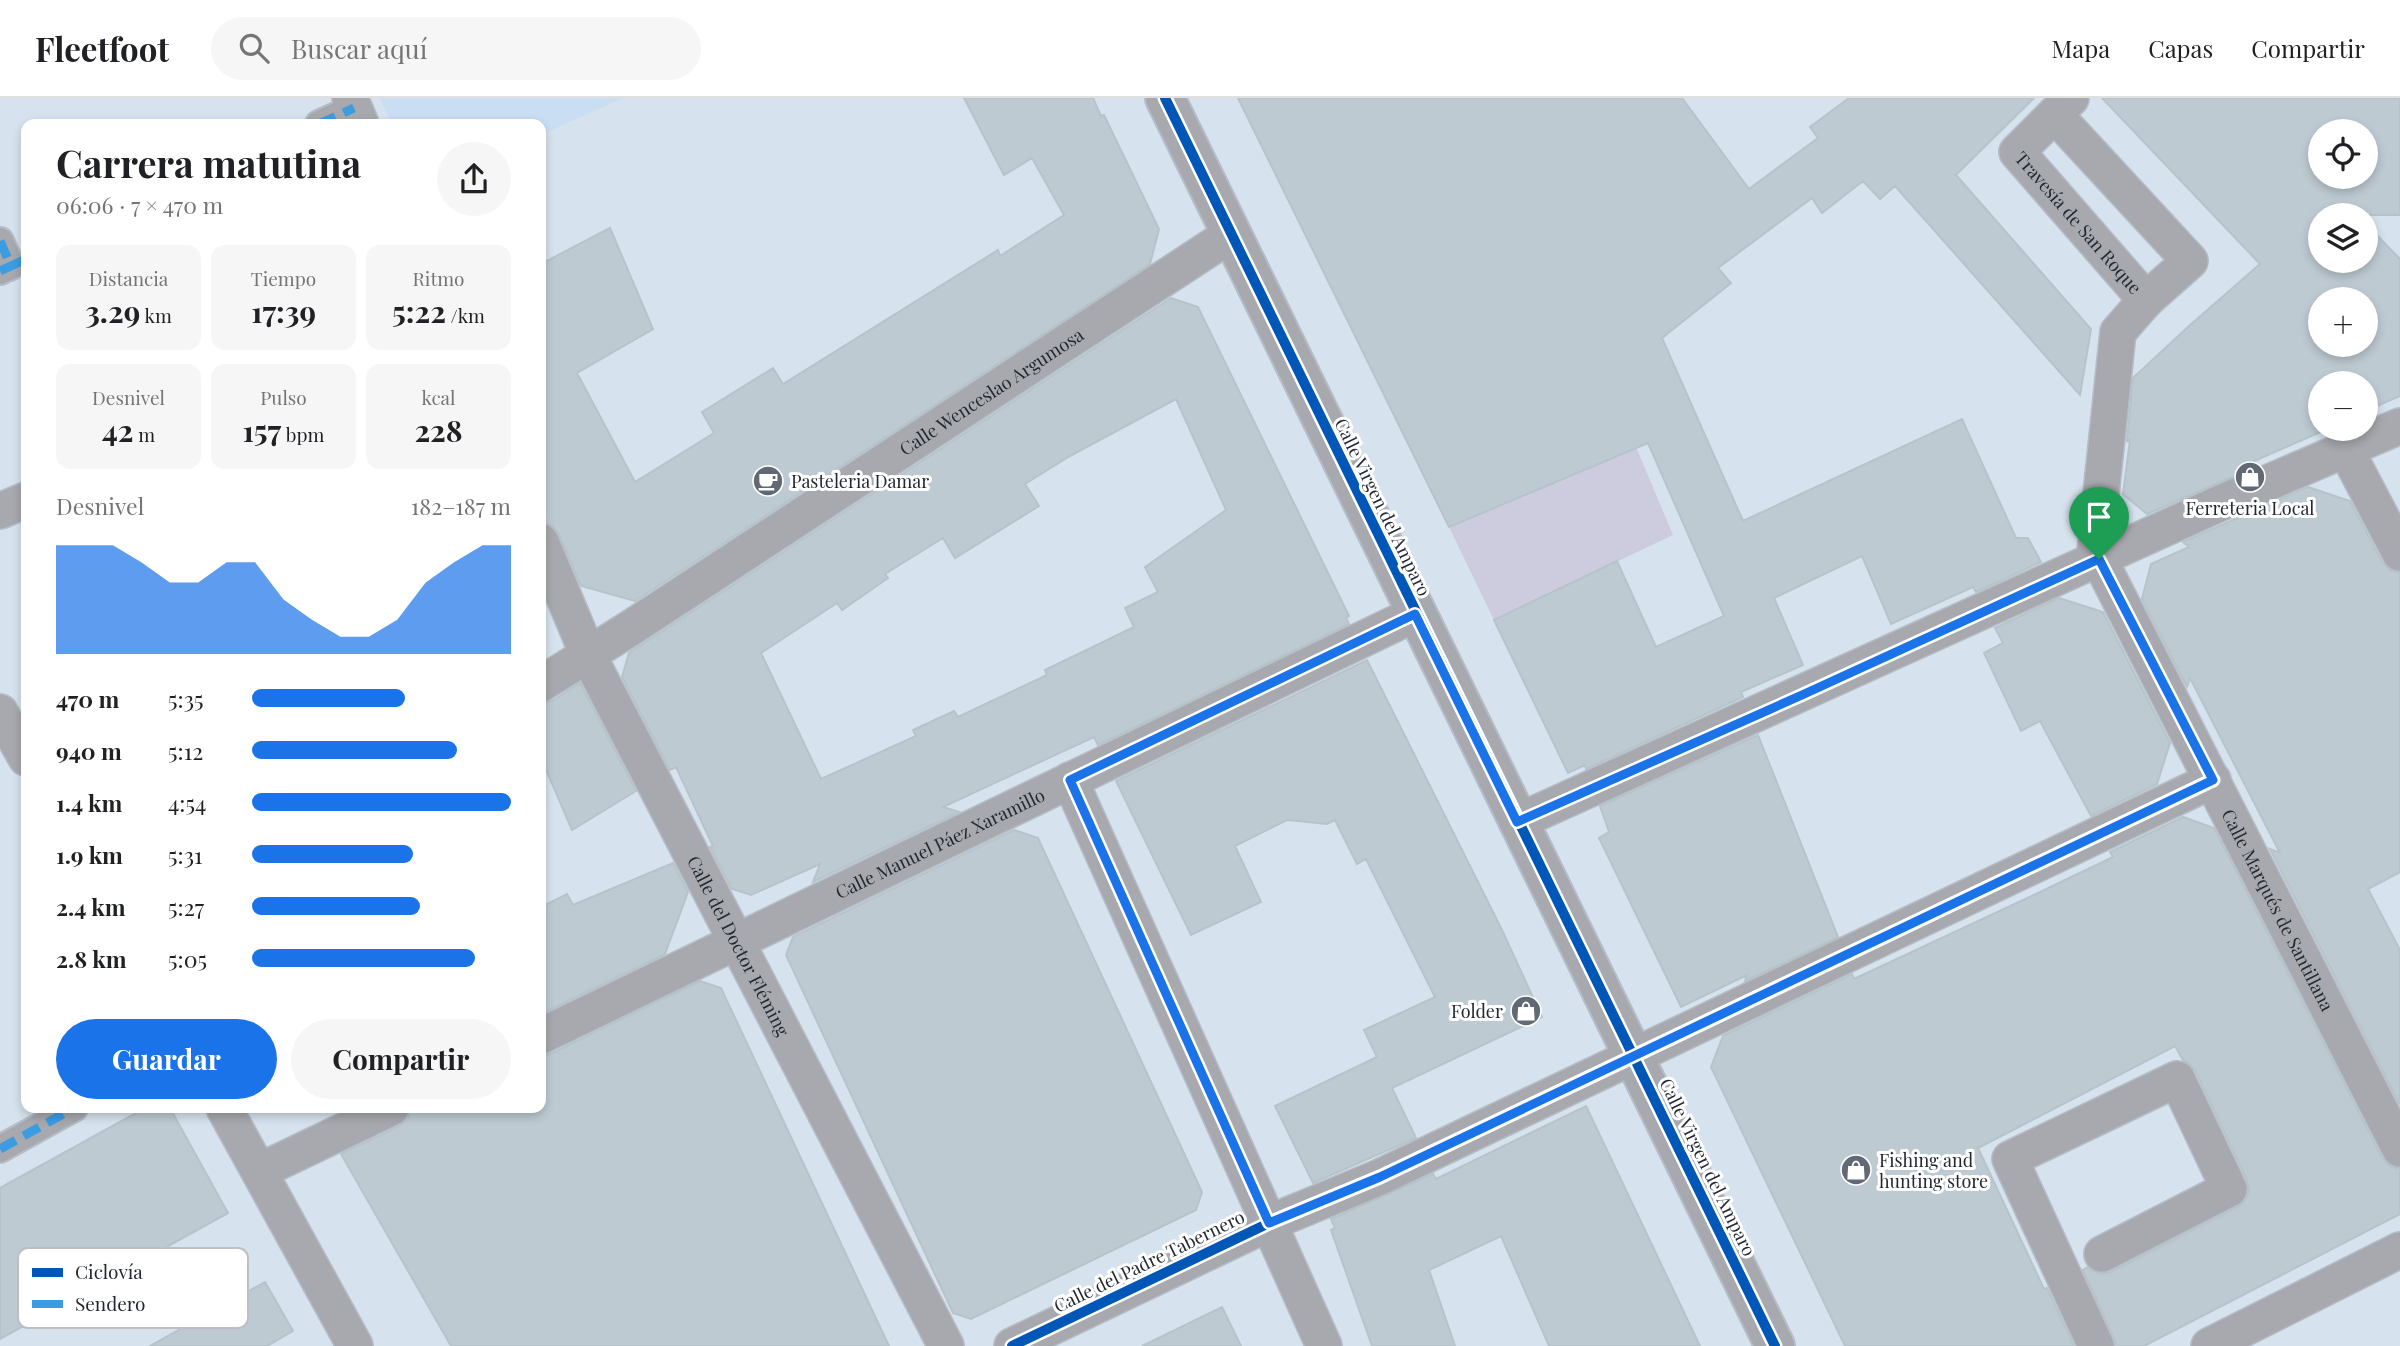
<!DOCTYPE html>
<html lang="es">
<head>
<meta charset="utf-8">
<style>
  :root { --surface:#fff; --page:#f6f6f6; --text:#202124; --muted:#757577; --line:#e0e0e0; --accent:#1a73e8 }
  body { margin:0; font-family:"Playfair Display",serif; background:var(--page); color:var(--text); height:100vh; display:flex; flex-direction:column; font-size:26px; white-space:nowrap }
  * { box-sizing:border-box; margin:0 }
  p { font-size:23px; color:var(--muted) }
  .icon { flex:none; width:38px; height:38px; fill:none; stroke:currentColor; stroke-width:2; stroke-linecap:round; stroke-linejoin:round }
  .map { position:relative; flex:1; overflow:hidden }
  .side { position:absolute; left:21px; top:21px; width:525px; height:994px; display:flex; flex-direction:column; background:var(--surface); border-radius:14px; box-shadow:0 4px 10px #0003 }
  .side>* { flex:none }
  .fabs { position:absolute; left:2308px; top:21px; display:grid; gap:14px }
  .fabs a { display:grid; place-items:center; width:70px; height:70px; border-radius:50%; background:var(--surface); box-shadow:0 4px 10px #0003; font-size:35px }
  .pin { position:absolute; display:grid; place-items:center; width:60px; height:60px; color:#fff; margin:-72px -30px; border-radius:50% 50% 50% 0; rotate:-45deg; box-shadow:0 0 7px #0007 }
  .pin .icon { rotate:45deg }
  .round { display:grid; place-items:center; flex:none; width:74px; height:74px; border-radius:37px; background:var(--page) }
  .headline { display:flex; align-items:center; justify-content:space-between; height:119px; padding:0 35px }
  h1 { font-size:38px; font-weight:700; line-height:52px }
  .figures { display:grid; grid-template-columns:repeat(3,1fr); gap:10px; height:119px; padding:7px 35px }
  .figures div { display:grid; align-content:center; border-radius:14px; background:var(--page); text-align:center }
  .figures b { font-size:30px; font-weight:700 }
  .figures small { font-size:19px; font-weight:400 }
  .figures p { font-size:19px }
  .chart { height:196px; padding:14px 35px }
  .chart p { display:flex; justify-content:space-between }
  .chart svg { width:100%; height:126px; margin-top:7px; fill:var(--accent); opacity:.7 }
  .primary-button { display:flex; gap:14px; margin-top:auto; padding:14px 35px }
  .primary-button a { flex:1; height:80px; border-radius:42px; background:var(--accent); color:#fff; font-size:28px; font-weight:700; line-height:80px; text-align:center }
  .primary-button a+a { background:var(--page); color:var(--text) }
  ul { padding:0 35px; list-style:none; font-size:23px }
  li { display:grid; grid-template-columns:112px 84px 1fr; align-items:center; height:52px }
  li i { height:18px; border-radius:9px; background:var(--accent) }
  header { display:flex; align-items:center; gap:42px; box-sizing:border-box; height:98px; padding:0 35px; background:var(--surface); border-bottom:2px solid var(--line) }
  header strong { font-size:33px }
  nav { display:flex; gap:38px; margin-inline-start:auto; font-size:24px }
  .search { width:490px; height:63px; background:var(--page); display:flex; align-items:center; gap:18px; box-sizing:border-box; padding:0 24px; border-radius:38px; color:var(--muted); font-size:26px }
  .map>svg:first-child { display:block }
  .built { fill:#c9ddf3 }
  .green { fill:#cdcbde }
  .building { fill:#becad2; stroke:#b7c3ca; stroke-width:2; fill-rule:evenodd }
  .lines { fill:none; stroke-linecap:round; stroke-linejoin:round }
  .pedestrian-casing { stroke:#b4bdc7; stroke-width:30 }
  .minor-casing { stroke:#b4bdc7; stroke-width:38 }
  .tertiary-casing { stroke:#b4bdc7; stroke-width:42 }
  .pedestrian { stroke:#a7a9ae; stroke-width:26 }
  .minor { stroke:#a7a9ae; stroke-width:35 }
  .tertiary { stroke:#a7a9ae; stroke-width:38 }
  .quiet { stroke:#3c9ce2; stroke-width:9; stroke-dasharray:18 9; stroke-linecap:butt }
  .cycleway-casing { stroke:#fff; stroke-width:15 }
  .cycleway { stroke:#0057b8; stroke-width:10 }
  .route-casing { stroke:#fff; stroke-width:14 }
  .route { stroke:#1a73e8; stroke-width:9 }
  .labels { text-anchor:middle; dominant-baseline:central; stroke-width:6; stroke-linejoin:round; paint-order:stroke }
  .street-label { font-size:18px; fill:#222932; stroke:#fff }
  .poi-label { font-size:18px; fill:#222932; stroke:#fff; text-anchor:start }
  .key { fill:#fff; stroke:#bdbfc2; stroke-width:2 }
  .key-label { font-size:19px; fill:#222932 }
</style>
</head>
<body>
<header>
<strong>Fleetfoot</strong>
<div class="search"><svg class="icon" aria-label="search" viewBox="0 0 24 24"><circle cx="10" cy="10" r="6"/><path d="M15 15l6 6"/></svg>Buscar aquí</div>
<nav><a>Mapa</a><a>Capas</a><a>Compartir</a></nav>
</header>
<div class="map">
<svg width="2400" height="1248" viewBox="0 0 2400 1248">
  <rect width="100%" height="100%" fill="#d6e2ee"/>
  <path class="built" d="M380,0H623L541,37V26H392Z"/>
  <path class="green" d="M1628,330L1673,437L1494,522L1449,429L1604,363Z"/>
  <path class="building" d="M964,0H1093L1101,18L1104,17L1159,131L1150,166L635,503L581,488L559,436L553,428L541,424V166L610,130L653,231L577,275L635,384L714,335L702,314L773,270L783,286L998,152L1000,158L1064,117L1032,60L1004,77Z
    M1238,0H1682L1749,91L1818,40L1810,29L1849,0H2034L1956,77L2091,231L2080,297L1895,88L1880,101L1863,83L1822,115L1812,100L1718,170L1731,185L1662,240L1743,423L1962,321L2016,440H2028L2041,464L1976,494L1973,489L1891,526L1862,458L1774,500L1803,567L1741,594L1743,599L1586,671L1585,667L1568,675L1494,522L1617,463L1656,549L1724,518L1648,345L1449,429Z
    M2102,0H2400V117H2320V163H2366V126L2400,161V298L2366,313V285H2320V331H2327L2243,368L2250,371L2147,416L2123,396L2130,342L2127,343L2133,280L2189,228L2260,166ZM2320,33H2366V79H2320ZM2320,201H2366V247H2320Z
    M1171,200L1198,209L1349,518L1346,520L1349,526L1098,647L1094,639L943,709L959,714L813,784L820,766L751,797L732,791L710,749L713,748L676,669L670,672L622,579L629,555ZM1176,301L1226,412L1145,469L1158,494L1125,510L1134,529L1045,572L1047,577L958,619L954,613L913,632L916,638L821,681L761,555L837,505L842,512L888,480L885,476L943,440L955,460L1039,408L1025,386L1070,358Z
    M2308,389L2350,403L2382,464L2390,472L2400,475V774L2368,791L2400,852V1007L2270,751L2280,755L2190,580L2187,589L2142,501L2151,466L2189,449L2183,444Z
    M2059,500L2103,514L2170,645L2157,686L2091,718L2040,623L2021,633L1984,555L2003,545L1995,530Z
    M1367,562L1502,832L1542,919L1392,990L1416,1040L1313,1085L1275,1008L1377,959L1364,932L1435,899L1366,761L1357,766L1335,722L1327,726L1287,722L1235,748L1261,804L1191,837L1116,683Z
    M580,585L636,693L572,732L541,660V606L552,603Z
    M1758,637L1838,839L1745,883L1747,877L1681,909L1599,740L1609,734L1600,708Z
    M2183,719L2214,730L2382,1060L2390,1068L2400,1071V1116L2144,1248H2116L2114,1240L2083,1172L2088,1169L2100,1176L2111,1174L2238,1109L2245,1103L2249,1093L2247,1082L2195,972L2189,965L2183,962L2175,948L1978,1050L2044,1191L2047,1190L2074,1248H1845L1711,969L1723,938L1852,876L1854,881L2036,796L2113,759L2110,754Z
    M1014,732L1038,740L1202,1094L1196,1112L971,1221L953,1215L786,857L793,839Z
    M673,765L688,794L665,856L541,916V809L567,796L573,807Z
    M700,883L721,890L889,1248H451L341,1056L400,1028L408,1021L411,1010H541V958L550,956Z
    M1586,1008L1700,1248H1549L1501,1138L1429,1172L1455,1248H1372L1331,1132L1335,1130L1331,1121L1433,1076L1436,1081Z
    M145,1010H170L228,1115L0,1241V1090Z
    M265,1184L293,1233L267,1248H150Z
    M1222,1209L1241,1248H1142Z"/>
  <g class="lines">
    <g class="pedestrian-casing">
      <path id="pedestrian" d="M319,26L354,10
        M0,143L11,168L0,173
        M0,1051L74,1010"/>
    </g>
    <g class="minor-casing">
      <g id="minor">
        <path d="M350,0L361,26"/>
        <path id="s1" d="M2071,0L2017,54L2146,202L2118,234L2094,463"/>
        <path d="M2055,17L2190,163L2146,202"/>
        <path d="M2346,352L2400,455"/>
        <path d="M0,413L26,402"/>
        <path id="s2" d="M541,444L588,557L946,1248"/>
        <path id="s3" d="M2099,461L2400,1051"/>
        <path id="s4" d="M541,586L629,531L1230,137"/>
        <path d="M0,614L26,660"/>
        <path d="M1070,682L1324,1248"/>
        <path d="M1517,724L2223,404L2400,328"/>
        <path id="s5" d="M541,938L1415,516"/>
        <path d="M224,1010L355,1248"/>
        <path d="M260,1073L391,1010"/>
        <path d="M1012,1248L1269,1125L1380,1079L2213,682"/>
        <path d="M2096,1248L2010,1061L2177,981L2229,1091L2102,1156"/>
        <path d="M2209,1248L2400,1152"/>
      </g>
    </g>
    <g class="tertiary-casing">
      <path id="tertiary" d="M1165,0L1775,1248"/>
    </g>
    <use href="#pedestrian" class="pedestrian"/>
    <use href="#minor" class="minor"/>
    <use href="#tertiary" class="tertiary"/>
    <path class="quiet" d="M319,26L354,10
      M0,143L11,168L0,173
      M11,168L26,161
      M0,1051L74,1010"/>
    <g class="cycleway-casing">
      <path id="cycleway" d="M1165,0L1775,1248
        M1012,1248L1269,1125L1380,1079L2213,682"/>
    </g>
    <use href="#cycleway" class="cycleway"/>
  </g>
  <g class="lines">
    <g class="route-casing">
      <path id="route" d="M2099,461L2213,682L1380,1079L1269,1125L1070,682L1415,516L1517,724L1802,597Z"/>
    </g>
    <use href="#route" class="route"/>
  </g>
  <defs>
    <g id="shop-disc" transform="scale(1.575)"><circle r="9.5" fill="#616a74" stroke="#fff"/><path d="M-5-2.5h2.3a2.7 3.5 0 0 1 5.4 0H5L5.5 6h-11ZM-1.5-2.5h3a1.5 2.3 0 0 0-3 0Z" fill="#fff"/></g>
    <g id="cafe-disc" transform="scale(1.575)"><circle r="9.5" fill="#616a74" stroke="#fff"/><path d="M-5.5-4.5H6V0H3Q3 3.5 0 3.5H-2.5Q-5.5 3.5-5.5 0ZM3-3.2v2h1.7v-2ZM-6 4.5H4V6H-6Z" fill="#fff"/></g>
  </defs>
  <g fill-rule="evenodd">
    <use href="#shop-disc" x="2250" y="379"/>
    <use href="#cafe-disc" x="768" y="383"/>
    <use href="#shop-disc" x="1526" y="913"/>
    <use href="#shop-disc" x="1856" y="1072"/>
  </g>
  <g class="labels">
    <g class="street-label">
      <text stroke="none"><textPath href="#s1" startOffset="170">Travesía de San Roque</textPath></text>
      <text stroke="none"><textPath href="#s4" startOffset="537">Calle Wenceslao Argumosa</textPath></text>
      <text transform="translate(1383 409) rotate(64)">Calle Virgen del Amparo</text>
      <text stroke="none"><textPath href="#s5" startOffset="443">Calle Manuel Páez Xaramillo</textPath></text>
      <text stroke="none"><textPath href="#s3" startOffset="394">Calle Marqués de Santillana</textPath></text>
      <text stroke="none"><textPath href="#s2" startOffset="450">Calle del Doctor Fléming</textPath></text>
      <text transform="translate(1708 1069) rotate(64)">Calle Virgen del Amparo</text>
      <text transform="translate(1149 1163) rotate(-26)">Calle del Padre Tabernero</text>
    </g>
    <g class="poi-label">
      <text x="791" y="383">Pasteleria Damar</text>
      <text x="2250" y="410" text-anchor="middle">Ferreteria Local</text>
      <text x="1503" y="913" text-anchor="end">Folder</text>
      <text x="1879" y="1062">Fishing and<tspan x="1879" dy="21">hunting store</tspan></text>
    </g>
  </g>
  <rect x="18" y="1150" width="230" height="80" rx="10" class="key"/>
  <rect x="32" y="1170" width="31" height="9" fill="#0057b8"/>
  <rect x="32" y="1202" width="31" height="8" fill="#3c9ce2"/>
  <g class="key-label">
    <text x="75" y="1181">Ciclovía</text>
    <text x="75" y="1213">Sendero</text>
  </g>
</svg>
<div class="fabs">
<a><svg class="icon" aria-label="locate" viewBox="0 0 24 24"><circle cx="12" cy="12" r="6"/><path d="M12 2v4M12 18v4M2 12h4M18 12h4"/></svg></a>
<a><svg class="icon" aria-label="layers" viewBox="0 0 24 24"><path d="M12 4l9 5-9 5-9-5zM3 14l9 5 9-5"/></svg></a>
<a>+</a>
<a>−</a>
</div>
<div class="pin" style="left:2099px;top:461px;background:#1e9e55"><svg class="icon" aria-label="arrive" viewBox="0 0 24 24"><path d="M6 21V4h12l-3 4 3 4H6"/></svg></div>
<section class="side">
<div class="headline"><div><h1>Carrera matutina</h1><p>06:06 · 7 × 470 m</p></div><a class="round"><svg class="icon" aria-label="share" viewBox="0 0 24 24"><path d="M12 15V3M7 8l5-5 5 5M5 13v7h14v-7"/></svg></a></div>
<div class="figures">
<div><p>Distancia</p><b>3.29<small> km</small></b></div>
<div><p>Tiempo</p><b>17:39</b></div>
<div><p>Ritmo</p><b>5:22<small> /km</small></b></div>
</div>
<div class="figures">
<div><p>Desnivel</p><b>42<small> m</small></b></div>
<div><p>Pulso</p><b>157<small> bpm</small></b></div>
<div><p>kcal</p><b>228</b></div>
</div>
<div class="chart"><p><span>Desnivel</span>182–187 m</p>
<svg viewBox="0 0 160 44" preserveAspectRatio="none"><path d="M0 44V6L10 6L20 6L30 12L40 19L50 19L60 12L70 12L80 25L90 32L100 38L110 38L120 32L130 19L140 12L150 6L160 6V44z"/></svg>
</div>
<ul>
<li><b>470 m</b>5:35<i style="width:59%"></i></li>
<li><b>940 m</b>5:12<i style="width:79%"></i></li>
<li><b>1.4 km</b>4:54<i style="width:100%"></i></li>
<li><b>1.9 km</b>5:31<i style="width:62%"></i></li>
<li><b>2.4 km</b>5:27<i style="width:65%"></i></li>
<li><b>2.8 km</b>5:05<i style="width:86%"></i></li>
</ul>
<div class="primary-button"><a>Guardar</a><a>Compartir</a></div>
</section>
</div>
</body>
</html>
